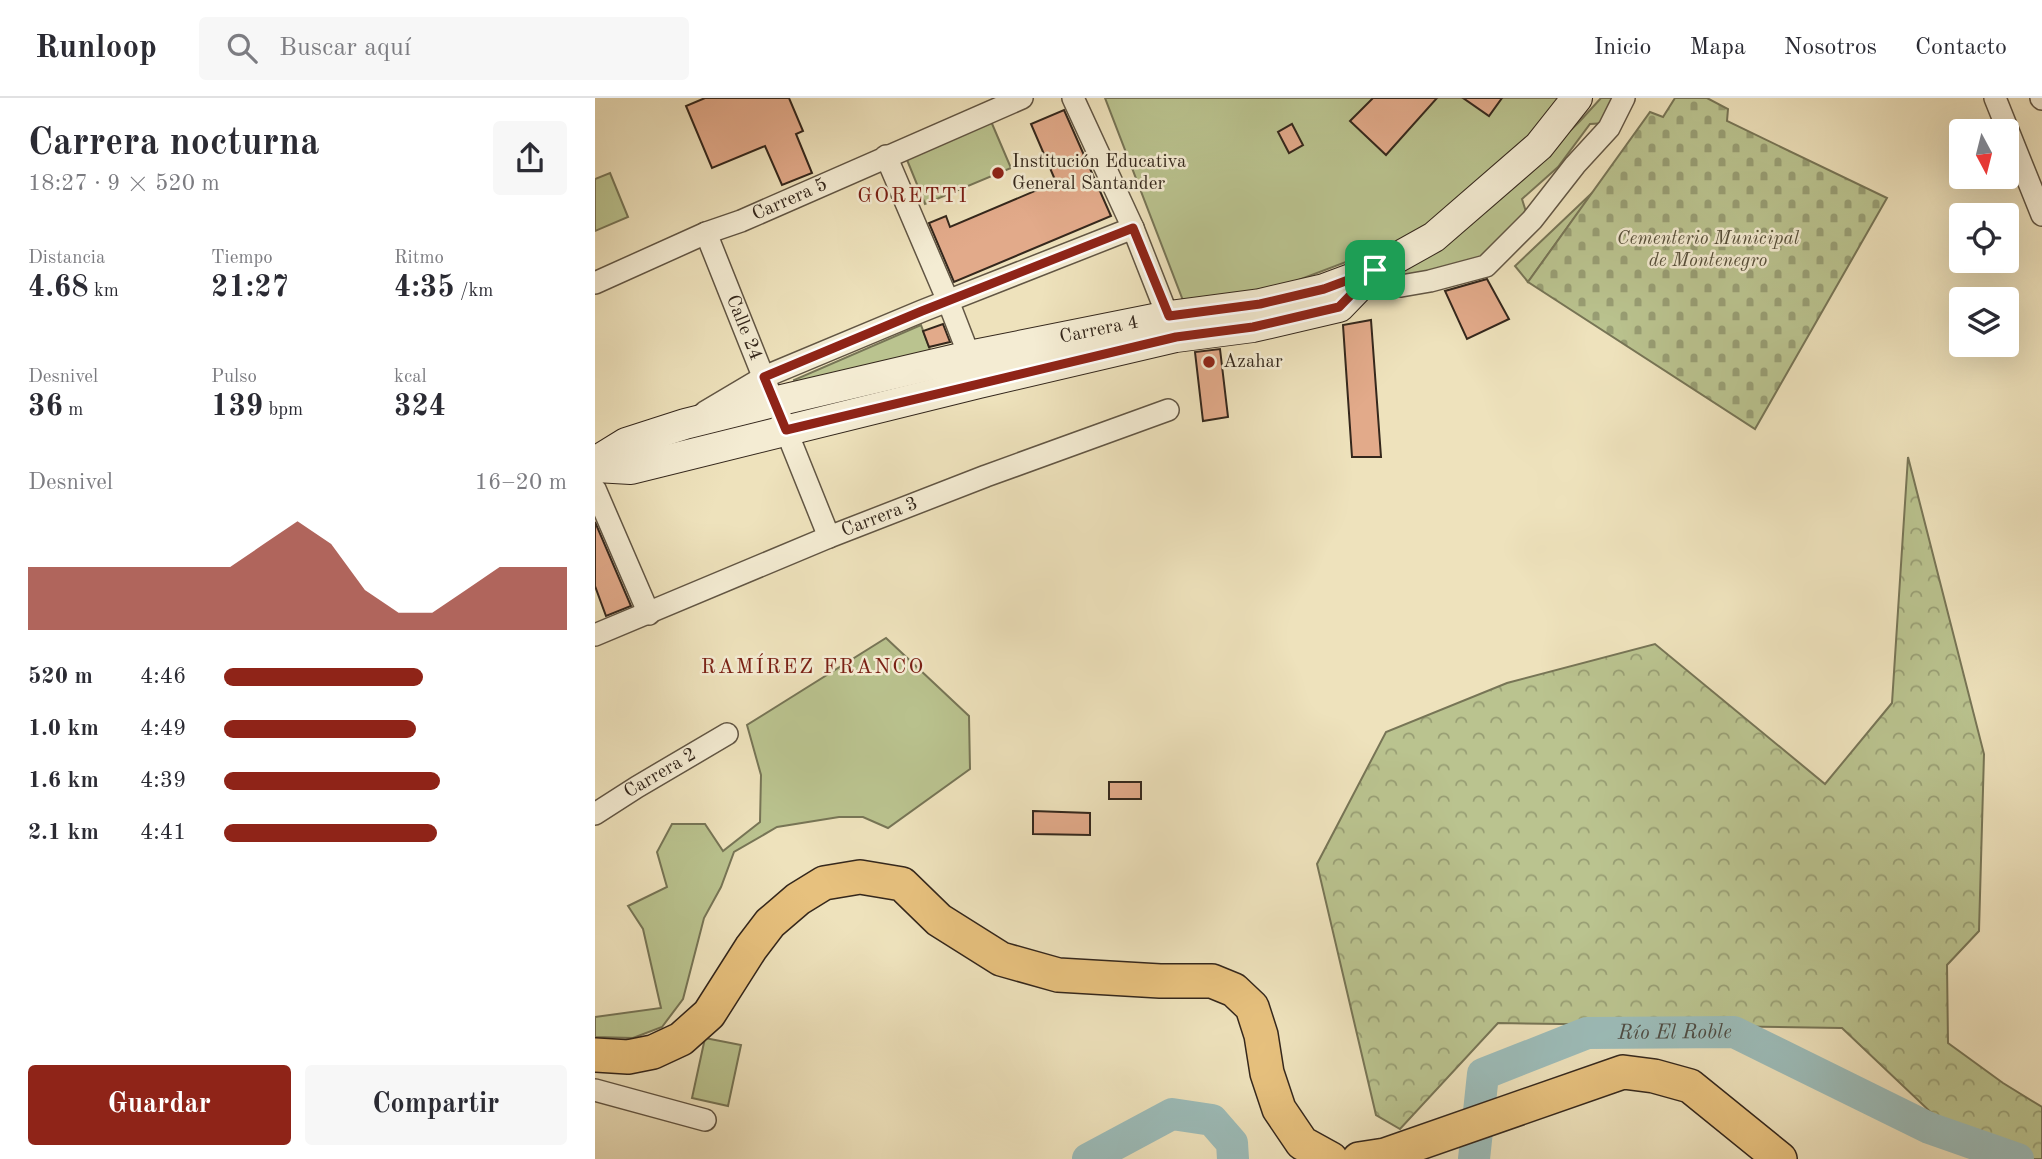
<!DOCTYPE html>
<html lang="es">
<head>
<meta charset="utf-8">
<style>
  :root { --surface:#fff; --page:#f7f7f7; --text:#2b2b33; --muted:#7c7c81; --line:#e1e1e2; --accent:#8f2418 }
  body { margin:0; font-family:"Old Standard TT",serif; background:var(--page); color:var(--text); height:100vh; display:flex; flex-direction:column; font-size:26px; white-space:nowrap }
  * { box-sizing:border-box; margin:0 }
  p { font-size:23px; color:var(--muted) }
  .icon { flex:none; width:38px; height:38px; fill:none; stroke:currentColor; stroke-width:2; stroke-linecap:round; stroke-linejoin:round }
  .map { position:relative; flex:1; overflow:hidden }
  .sheet { display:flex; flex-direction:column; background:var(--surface); width:595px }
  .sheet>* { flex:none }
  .needle { width:46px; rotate:173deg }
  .tools { position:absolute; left:1354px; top:21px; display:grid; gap:14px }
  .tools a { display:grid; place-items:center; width:70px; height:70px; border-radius:7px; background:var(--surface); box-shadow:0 7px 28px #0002; font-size:35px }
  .pin { position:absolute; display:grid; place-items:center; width:60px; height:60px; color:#fff; margin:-30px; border-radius:14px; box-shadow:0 4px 10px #0006 }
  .round { display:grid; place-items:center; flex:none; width:74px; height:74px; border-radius:7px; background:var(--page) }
  .summary { display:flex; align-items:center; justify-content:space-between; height:119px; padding:0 28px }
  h1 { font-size:38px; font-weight:700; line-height:52px }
  .figures { display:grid; grid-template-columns:repeat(3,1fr); gap:10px; height:119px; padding:7px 28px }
  .figures div { display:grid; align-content:center }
  .figures b { font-size:30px; font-weight:700 }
  .figures small { font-size:19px; font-weight:400 }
  .figures p { font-size:19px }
  .chart { height:196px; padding:14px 28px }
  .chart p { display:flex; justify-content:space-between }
  .chart svg { width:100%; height:126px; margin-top:7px; fill:var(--accent); opacity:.7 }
  .cta { display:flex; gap:14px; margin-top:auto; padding:14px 28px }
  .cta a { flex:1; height:80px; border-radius:7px; background:var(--accent); color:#fff; font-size:28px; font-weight:700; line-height:80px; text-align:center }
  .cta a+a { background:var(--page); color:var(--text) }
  ul { padding:0 28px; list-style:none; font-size:23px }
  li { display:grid; grid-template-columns:112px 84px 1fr; align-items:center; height:52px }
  li i { height:18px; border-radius:9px; background:var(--accent) }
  header { display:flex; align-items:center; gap:42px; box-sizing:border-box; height:98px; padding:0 35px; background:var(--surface); border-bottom:2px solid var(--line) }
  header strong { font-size:33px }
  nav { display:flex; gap:38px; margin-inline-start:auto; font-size:24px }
  .search { width:490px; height:63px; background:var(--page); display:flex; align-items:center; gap:18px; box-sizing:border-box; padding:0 24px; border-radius:7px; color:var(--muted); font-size:26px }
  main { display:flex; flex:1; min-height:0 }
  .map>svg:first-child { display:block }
  .green { fill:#bac38f; stroke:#777556; stroke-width:2 }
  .forest { fill:url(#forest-crowns); stroke:#777556; stroke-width:2 }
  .cemetery { fill:url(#cemetery-stones); stroke:#777556; stroke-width:2 }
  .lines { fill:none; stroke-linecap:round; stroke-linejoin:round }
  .river { stroke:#9cbcb9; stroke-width:32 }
  .building { fill:#e2aa8a; stroke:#34271c; stroke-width:2 }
  .street-casing { stroke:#625644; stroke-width:24 }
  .secondary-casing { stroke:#34271c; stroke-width:32 }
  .primary-casing { stroke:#34271c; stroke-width:36 }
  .street { stroke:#f4ecd3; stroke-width:21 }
  .secondary { stroke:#f4ecd3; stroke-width:30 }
  .primary { stroke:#e7c17e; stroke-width:33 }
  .route-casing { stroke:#fff; stroke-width:14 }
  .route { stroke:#8f2418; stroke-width:9 }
  .poi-dot { fill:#8f2418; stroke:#f4ecd3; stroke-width:2.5 }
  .labels { text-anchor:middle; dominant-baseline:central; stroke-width:5; stroke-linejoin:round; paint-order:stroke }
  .poi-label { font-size:19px; fill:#34271c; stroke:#f4ecd3; text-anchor:start }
  .street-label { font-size:19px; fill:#34271c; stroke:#f4ecd3 }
  .park-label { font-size:19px; font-style:italic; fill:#564e39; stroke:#f4ecd3 }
  .neighbourhood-label { font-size:21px; letter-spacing:2px; fill:#7a1f14; stroke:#f4ecd3 }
  .water-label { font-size:21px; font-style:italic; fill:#4e4c43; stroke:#f4ecd3 }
</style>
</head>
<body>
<header>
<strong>Runloop</strong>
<div class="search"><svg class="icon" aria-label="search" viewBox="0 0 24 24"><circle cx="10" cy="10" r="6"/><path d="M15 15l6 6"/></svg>Buscar aquí</div>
<nav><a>Inicio</a><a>Mapa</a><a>Nosotros</a><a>Contacto</a></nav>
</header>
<main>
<section class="sheet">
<div class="summary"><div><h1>Carrera nocturna</h1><p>18:27 · 9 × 520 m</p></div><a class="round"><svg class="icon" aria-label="share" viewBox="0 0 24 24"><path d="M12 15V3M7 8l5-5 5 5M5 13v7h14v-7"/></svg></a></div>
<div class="figures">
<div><p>Distancia</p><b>4.68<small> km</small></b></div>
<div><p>Tiempo</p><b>21:27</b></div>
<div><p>Ritmo</p><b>4:35<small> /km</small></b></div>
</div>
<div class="figures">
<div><p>Desnivel</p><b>36<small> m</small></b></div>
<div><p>Pulso</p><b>139<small> bpm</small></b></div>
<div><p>kcal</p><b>324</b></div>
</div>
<div class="chart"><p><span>Desnivel</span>16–20 m</p>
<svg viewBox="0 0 160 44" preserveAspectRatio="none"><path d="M0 44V22L10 22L20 22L30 22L40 22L50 22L60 22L70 14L80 6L90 14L100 30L110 38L120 38L130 30L140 22L150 22L160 22V44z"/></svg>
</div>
<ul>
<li><b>520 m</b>4:46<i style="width:58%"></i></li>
<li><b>1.0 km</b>4:49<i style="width:56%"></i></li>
<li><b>1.6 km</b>4:39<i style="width:63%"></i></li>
<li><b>2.1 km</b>4:41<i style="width:62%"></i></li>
</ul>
<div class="cta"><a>Guardar</a><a>Compartir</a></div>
</section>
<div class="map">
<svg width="1447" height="1061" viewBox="0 0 1447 1061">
  <defs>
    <pattern id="forest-crowns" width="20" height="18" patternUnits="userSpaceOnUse" patternTransform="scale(1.75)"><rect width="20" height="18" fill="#bac38f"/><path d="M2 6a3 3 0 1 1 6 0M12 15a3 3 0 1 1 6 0" fill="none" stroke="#989e74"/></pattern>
    <pattern id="cemetery-stones" width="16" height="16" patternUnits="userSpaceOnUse" patternTransform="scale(1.75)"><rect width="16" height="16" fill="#bac38f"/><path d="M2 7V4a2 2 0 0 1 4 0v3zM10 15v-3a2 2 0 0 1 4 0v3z" fill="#989e74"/></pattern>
  </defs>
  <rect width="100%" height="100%" fill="#eee2bc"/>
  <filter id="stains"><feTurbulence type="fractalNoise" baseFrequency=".00286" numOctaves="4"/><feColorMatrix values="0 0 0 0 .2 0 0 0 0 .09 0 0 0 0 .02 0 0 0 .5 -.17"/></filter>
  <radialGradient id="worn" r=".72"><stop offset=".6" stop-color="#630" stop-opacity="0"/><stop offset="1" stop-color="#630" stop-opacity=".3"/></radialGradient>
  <path class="green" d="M510,0H963L935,42L833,128L793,148L693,186L589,205Z
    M1006,0H1027L1012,25L995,26L963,69L927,101L932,117L883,164L810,181L802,176L924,83L985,23Z
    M395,21L416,70L330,106L310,57Z
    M15,75L33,119L0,133V81Z
    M998,94L933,184L920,168Z
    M326,227L337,257L202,291L199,282Z
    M291,540L374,618L375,671L293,730L268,719H244L182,729L139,754L126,789L109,820L88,901L67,929L38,940L0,939V919L66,910L48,831L33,808L72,789L62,754L77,726H110L128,753L165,724L166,677L152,627Z
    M110,940L146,947L133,1008L97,1000Z"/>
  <path class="forest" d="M1313,359L1389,656L1384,833L1352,867L1353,945L1408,985L1447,1009V1061H1407L1345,1023L1247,930L903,925L805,1031L781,1017L722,766L791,634L912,585L1060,546L1230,686L1297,605Z"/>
  <path class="cemetery" d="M1080,0H1112L1133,11L1132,23L1292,100L1160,331L933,184L1055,14L1068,19Z"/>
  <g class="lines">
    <g class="river">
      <path d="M493,1061L577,1016L617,1022L637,1045L638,1061"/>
      <path id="s1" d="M879,1061L888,976L992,935L1139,934L1334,1030L1423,1061"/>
    </g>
  </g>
  <path class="building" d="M110,0H194L208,33L201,36L217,75L187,87L170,48L117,70L91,8Z
    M778,0H842L791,57L755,23Z
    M868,0H907L894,18Z
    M469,12L516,118L359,184L334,125L351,118L355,129L461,84L436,26Z
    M697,26L708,47L694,55L683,34Z
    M892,181L914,221L872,241L850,193Z
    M776,222L786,359H757L748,227Z
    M348,226L355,244L334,249L328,233Z
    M625,251L633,319L608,323L600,254Z
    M0,424L36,508L11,518L0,488Z
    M514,684H546V701H514Z
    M438,713L495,715V737L438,736Z"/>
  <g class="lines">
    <g class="street-casing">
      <g id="street">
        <path d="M478,0L538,130L577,229"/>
        <path d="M1400,0L1447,117"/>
        <path d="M1446,0L1447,1"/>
        <path d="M291,58L353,203L379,270"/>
        <path id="s2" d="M111,135L174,293"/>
        <path d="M780,172L806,188L835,183L891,168L937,122L980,67L1014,30L1029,0"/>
        <path id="s3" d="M0,185L111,135L146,123L427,0"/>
        <path d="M110,314L169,279L327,213L538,130"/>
        <path d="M187,322L234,439"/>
        <path d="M0,391L54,516"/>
        <path id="s4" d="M0,537L234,439L391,378L573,312"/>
        <path id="s5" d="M0,716L42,689L132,636"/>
        <path d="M0,992L110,1022"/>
      </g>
    </g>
    <g class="secondary-casing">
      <g id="secondary">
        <path id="s6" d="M0,364L31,345L90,326L178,304L374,258L574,218L665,206L729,191L780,172L839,139L944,48L982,0"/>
        <path d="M0,369L36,371L384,285L581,239L658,229L744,209L775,177"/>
      </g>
    </g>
    <g class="primary-casing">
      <path id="primary" d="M0,957L33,959L58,954L86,941L114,916L156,850L175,825L203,801L229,785L265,779L307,786L344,822L406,861L463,877L565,883H617L639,892L657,909L666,937L672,975L684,1011L707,1045L736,1061
        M764,1061L790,1057L1028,974L1059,978L1095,988L1185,1061"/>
    </g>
    <use href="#street" class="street"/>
    <use href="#secondary" class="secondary"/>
    <use href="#primary" class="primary"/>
  </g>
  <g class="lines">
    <g class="route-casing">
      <path id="route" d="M538,130L574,218L665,206L729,191L780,172L744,209L658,229L581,239L191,332L169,279L327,213Z"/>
    </g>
    <use href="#route" class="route"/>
  </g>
  <g class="poi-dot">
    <circle cx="403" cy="75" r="7"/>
    <circle cx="614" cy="264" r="7"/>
  </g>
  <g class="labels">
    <g class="poi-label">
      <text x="417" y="64">Institución Educativa<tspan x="417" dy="22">General Santander</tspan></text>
      <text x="628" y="264">Azahar</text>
    </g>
    <g class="street-label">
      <text stroke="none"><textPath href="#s3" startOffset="212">Carrera 5</textPath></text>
      <text stroke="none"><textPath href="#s2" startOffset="102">Calle 24</textPath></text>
      <text stroke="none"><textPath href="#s6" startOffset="523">Carrera 4</textPath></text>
      <text stroke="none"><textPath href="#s4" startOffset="308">Carrera 3</textPath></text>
      <text stroke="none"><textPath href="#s5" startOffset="77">Carrera 2</textPath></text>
    </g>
    <g class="park-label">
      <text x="1113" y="141">Cementerio Municipal<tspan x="1113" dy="22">de Montenegro</tspan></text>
    </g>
    <g class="neighbourhood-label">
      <text x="318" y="98">GORETTI</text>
      <text x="218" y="569">RAMÍREZ FRANCO</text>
    </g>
    <g class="water-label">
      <text stroke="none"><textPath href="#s1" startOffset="285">Río El Roble</textPath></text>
    </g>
  </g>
  <rect width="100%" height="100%" filter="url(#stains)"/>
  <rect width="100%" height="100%" fill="url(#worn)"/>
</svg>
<div class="tools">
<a><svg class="needle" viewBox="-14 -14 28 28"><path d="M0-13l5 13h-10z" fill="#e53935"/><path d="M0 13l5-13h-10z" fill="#7c7c81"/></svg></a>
<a><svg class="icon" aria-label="locate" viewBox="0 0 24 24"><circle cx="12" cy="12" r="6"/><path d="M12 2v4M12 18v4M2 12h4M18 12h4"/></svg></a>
<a><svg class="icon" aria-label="layers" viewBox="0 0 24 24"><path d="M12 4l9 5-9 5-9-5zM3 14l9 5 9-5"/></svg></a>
</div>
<div class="pin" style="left:780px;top:172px;background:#1e9e55"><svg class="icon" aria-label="arrive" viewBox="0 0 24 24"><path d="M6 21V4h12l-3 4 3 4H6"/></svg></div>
</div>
</main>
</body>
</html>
